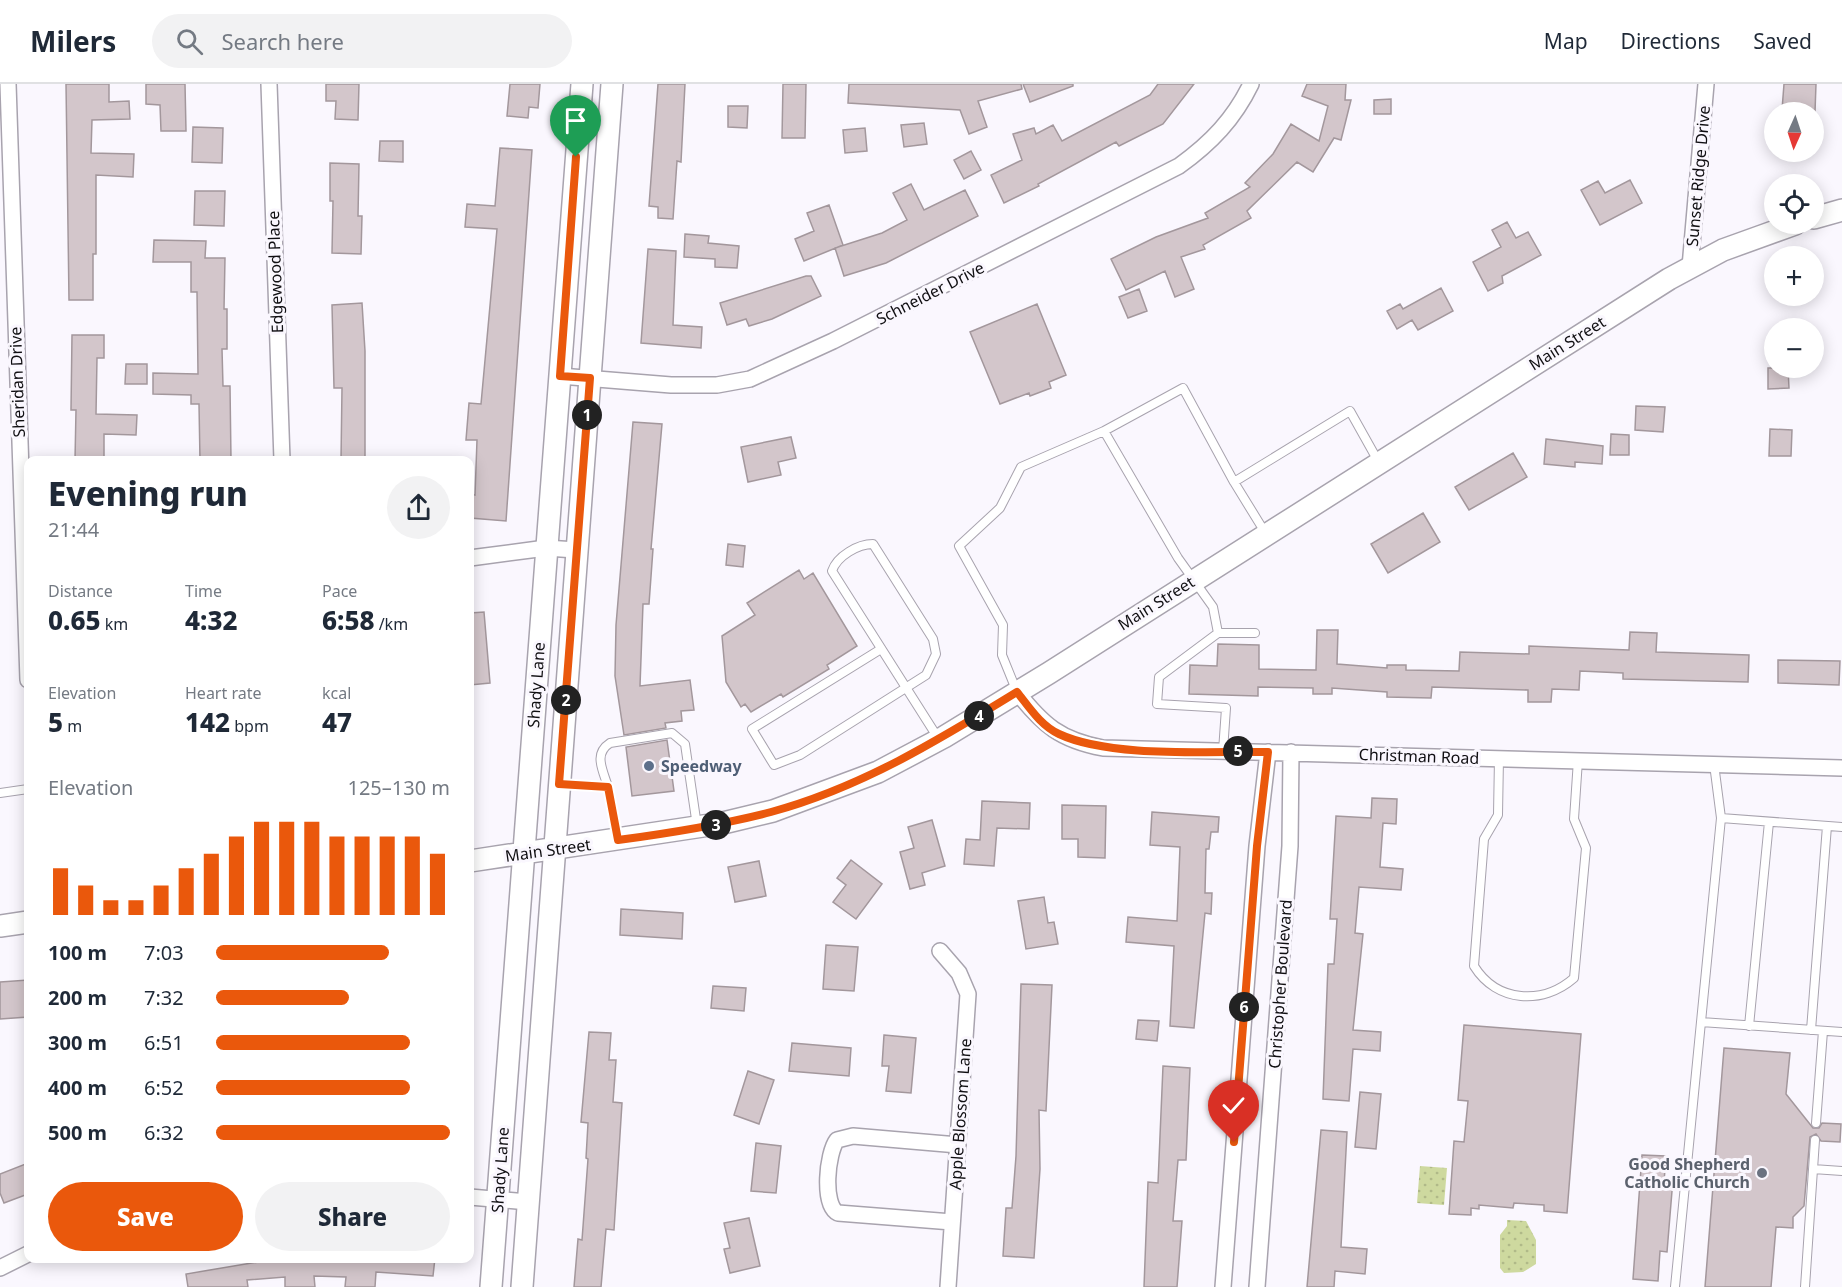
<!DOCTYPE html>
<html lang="en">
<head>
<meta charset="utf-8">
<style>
  :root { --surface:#fff; --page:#f2f2f3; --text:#1f2937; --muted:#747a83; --line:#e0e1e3; --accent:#ea580c }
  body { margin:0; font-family:"Noto Sans",sans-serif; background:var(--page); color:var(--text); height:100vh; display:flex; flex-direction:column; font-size:22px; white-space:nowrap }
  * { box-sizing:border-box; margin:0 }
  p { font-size:20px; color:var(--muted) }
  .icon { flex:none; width:33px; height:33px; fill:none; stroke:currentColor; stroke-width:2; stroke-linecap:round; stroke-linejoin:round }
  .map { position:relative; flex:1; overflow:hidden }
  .sheet { position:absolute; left:24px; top:372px; width:450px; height:807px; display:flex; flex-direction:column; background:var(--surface); border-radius:12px; box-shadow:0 3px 15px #0003 }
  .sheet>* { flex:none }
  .needle { width:39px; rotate:183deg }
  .fabs { position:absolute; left:1764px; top:18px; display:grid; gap:12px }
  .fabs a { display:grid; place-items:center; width:60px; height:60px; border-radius:50%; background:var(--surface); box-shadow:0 3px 15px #0003; font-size:30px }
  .pin { position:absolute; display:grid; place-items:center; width:51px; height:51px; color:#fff; margin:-62px -26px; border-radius:50% 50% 50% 0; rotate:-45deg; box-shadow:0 0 6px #0007 }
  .pin .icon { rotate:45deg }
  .km { position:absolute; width:30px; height:30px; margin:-15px; border-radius:50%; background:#222; color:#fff; font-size:16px; line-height:30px; text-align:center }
  .round { display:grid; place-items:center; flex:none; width:63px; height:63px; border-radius:32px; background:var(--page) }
  .head { display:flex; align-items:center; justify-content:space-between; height:102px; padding:0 24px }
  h1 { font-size:33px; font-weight:800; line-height:45px }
  .figures { display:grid; grid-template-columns:repeat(3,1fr); gap:9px; height:102px; padding:6px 24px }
  .figures div { display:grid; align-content:center }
  .figures b { font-size:26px; font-weight:800 }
  .figures small { font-size:16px; font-weight:400 }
  .figures p { font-size:16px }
  .chart { height:168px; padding:12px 24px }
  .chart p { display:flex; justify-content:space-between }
  .chart svg { width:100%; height:108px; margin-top:6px; stroke:var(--accent); stroke-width:6 }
  .cta { display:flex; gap:12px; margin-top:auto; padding:12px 24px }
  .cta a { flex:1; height:69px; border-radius:36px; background:var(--accent); color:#fff; font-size:24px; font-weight:800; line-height:69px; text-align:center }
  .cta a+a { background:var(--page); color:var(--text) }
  ul { padding:0 24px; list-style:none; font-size:20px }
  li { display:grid; grid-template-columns:96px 72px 1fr; align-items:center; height:45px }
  li i { height:15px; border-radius:8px; background:var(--accent) }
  header { display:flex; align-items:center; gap:36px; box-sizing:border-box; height:84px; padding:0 30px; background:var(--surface); border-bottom:2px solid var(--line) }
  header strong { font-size:28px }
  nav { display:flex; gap:33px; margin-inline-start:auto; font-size:21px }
  .search { width:420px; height:54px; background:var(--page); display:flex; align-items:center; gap:15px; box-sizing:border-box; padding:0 21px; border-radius:33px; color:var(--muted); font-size:22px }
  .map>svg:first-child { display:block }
  .green { fill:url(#green-dots) }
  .building { fill:#d3c6cb; stroke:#a3979c; stroke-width:1.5 }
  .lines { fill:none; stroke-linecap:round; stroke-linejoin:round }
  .lane-casing { stroke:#a8a3ae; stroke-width:10 }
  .street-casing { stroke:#a8a3ae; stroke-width:18 }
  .secondary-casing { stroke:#a8a3ae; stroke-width:24 }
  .lane { stroke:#fff; stroke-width:8 }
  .street { stroke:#fff; stroke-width:15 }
  .secondary { stroke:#fff; stroke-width:21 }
  .route-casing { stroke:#fff; stroke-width:12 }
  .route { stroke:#ea580c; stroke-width:8 }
  .service-dot { fill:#5c6f8a; stroke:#faf7fe; stroke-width:2 }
  .worship-dot { fill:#6b7280; stroke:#faf7fe; stroke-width:2 }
  .labels { text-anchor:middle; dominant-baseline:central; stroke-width:6; stroke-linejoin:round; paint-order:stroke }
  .street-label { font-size:16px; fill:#100f12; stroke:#faf7fe }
  .service-label { font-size:16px; font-weight:bold; fill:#4e5e75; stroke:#faf7fe; text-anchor:start }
  .worship-label { font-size:16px; font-weight:bold; fill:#5b616d; stroke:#faf7fe; text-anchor:end }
</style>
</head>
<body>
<header>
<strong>Milers</strong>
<div class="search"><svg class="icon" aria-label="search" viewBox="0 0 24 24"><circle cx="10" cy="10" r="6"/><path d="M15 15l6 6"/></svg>Search here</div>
<nav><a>Map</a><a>Directions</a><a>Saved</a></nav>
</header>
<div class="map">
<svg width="1842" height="1203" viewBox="0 0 1842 1203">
  <defs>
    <pattern id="green-dots" width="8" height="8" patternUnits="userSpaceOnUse" patternTransform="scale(1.5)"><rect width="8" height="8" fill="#ced99f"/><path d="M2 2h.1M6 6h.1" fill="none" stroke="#b0b988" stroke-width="1.8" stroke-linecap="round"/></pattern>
  </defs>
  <rect width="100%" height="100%" fill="#faf7fe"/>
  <path class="green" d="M1420,1082L1447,1084L1444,1121L1417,1119Z
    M1507,1136L1526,1137L1536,1156V1180L1523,1188L1504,1189L1500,1184V1151L1507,1142Z"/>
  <path class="building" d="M66,0H109V18L129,17L130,35L92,36L91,69L134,70L133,93L96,91V170H93V216H69Z
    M146,0H185L186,47H161L160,21L146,20Z
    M326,0H359L358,36L335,35L336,17H326Z
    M510,0H540L538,24L529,23L528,34L507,32Z
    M658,0H685L681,78L677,77L673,135L658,134V123L649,122Z
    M783,0H806L805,54H782Z
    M849,0H1021L1022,5L978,17L987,43L969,50L960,26L848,19Z
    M1023,0H1073V2L1030,18Z
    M1158,0H1194L1163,40L1119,62L1116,58L1038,100L1039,102L1004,119L991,91L1022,76L1013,50L1034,44L1036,50L1053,41L1062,57L1150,11Z
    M1307,0H1346L1345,16H1351L1341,56L1334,54L1313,88L1297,78L1247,127L1251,134L1203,161L1205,165L1181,173L1194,205L1175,213L1165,187L1126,206L1111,175L1156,153L1208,134L1205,129L1250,103L1245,99L1273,70L1291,40L1319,57L1328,22L1302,12Z
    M1784,0H1816L1815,28L1782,26Z
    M1391,15V30H1374V16Z
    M728,22H748L747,44L728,43Z
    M924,39L927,60L904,63L901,41Z
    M193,43L223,44L222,79L192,78Z
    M865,44L867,67L845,69L843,46Z
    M380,57H403V78L379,77Z
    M500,64L532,66L506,437L470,434V410L475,411L477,356H466L469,319L481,320L497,145L465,143L467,120L495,122Z
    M971,67L981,86L964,95L954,76Z
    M330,79L359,80L358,132H362L361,170L332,169L333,117H330Z
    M1630,96L1642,119L1600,141L1581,106L1598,97L1605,109Z
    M911,100L924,126L965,106L978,132L886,179L844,192L835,164L882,149L907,136L893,109Z
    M195,107H225L224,142L194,141Z
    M829,121L843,161L804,177L795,155L814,147L807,129Z
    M1507,138L1516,154L1528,148L1541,171L1502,192L1503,199L1488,207L1473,178L1501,163L1492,146Z
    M685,150L709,152L708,159L739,162L737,184L715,183V175L684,173Z
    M154,156L206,157L205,174H225L224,225H227V265H222L223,302H230L231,376H200L199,320H191V311L153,310V289L198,290L197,208H191V178H153Z
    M648,165L676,167L673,241L702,243L701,264L641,259Z
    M806,192H811L821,212L772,235L749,242L746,235L727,241L720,219Z
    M1441,204L1453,227L1418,246L1412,236L1397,245L1387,227L1400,220L1403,225Z
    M1139,205L1147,227L1128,234L1119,213Z
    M362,219L365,267V376H341L342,304H334L332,221Z
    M1037,220L1066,291L1049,298L1051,304L1030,312L1029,309L1000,320L970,248Z
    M72,251H104V274H97L96,330L137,331L136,351L104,350V376H75L76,326H71Z
    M126,280H147V300H125Z
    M1768,284H1788L1789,304L1768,305Z
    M1636,322L1665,323L1663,348L1635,346Z
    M633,338L662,340L651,465H653L649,520H643L640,602L690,596L694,626L681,627L682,637L665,639L666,644L624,651L615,592L616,541Z
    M1770,345L1792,346L1791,372H1769Z
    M1611,350L1629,351V371H1610Z
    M791,353L796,374L778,378L781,391L748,398L741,363Z
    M1546,355L1603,362L1602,380L1575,378V383L1544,380Z
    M1513,369L1527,393L1469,426L1455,403Z
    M1423,429L1440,458L1388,489L1371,460Z
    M728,460L745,462L743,483L726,481Z
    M799,486L804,495L813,489L857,562L827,581L829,585L783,613L781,610L751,628L745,620L741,623L726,598L722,552L755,531L747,519Z
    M484,528L490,599L470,601V529Z
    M1317,546H1338L1337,580L1387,584V581H1406V586L1459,587L1460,568L1529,570V562L1629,566L1630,548L1657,549L1656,568L1749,571L1748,598L1623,595V589L1580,587L1579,606L1552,605L1551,618H1528V606L1432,603L1431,614L1387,613V608L1332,604V610H1313V604L1258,603V612L1189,610L1190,581L1217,582L1218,560L1259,561V585L1316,586Z
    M1778,576L1840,577L1839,601L1778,599Z
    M667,656L674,707L632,712L626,663Z
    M1372,714L1397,715L1396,740L1383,739L1380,783L1403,785L1401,806L1359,803L1355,849L1363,850L1353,946L1381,948L1380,967L1353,965L1349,1017L1323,1015L1328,880H1334L1337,835H1330L1336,732L1371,734Z
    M982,717L1030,719L1029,745L997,744L994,782L964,780L966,755L980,756Z
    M1062,721L1106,722L1105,774L1078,773V755H1062Z
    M1152,728L1219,733L1218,748H1211L1209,765H1206L1205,809H1212L1211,830L1205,829L1194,944L1170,942L1174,862L1126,858L1128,833L1177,837L1180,763L1150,761Z
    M932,736L945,782L922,789L925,801L910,805L900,768L914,764L908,743Z
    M851,776L882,800L856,835L833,818L846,801L837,794Z
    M759,777L766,812L735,818L728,783Z
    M1044,813L1048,839L1054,838L1058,860L1026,865L1018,817Z
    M621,825L683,829L682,855L620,851Z
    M826,861L858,863L854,907L823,905Z
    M28,896V933L0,935V898Z
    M1021,900L1052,901L1046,1027L1039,1026L1040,1085L1034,1174L1003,1172L1006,1124H1012L1016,1072Z
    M713,902L746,904L744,927L711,924Z
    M1138,936L1159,937L1157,957L1136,955Z
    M1464,941L1581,950L1567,1129L1544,1127V1121L1514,1119L1513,1124L1479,1121V1125L1471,1124V1131L1449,1130L1454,1057L1464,1058L1468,1017L1458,1016Z
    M589,948L611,949L609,976H616L613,1018L622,1019L614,1146L606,1145L601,1203H574L578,1155L582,1156L588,1075L586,1074L588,1039L581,1038Z
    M884,951L916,954L911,1009L886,1007L889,982H882Z
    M792,959L851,964L849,992L789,987Z
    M1724,964L1790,969L1786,1010L1813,1044H1819L1822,1039L1841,1040L1840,1058L1821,1057L1816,1050L1810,1053L1804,1122L1793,1133V1144L1776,1143L1771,1203H1705Z
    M1163,982L1190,984L1186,1076H1178L1173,1137H1182L1177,1203H1144L1148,1098L1158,1099Z
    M748,987L774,996L759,1040L734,1031Z
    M1360,1008L1381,1010L1376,1065L1355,1063Z
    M1321,1046L1347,1048L1341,1163L1367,1165L1365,1190L1335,1187L1334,1203H1307Z
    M756,1059L781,1062L776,1109L751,1107Z
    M1642,1071L1666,1072L1664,1098H1670L1672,1107L1667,1168L1660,1167L1658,1197L1633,1195Z
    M28,1079V1110L4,1119L0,1109V1090Z
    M749,1134L760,1182L730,1189L724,1165L730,1164L724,1139Z
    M264,1174H435L433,1192L376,1188L375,1203H345L346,1193L314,1192L315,1203H285V1193L247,1196L248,1203H188L186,1190L264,1177Z"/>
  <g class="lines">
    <g class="lane-casing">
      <path id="lane" d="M1266,450L1234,398L1350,327L1378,377
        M1218,549L1213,523L1178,474L1104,347L1183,304L1234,398
        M881,565L752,645L774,681L800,671L926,591L936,570L933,555L873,460C858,460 837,472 832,487L938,654
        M1017,608L1002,571L1003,541L959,462L1000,424L1021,383L1104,347
        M1223,667L1226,624L1157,620L1159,593L1218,549H1255
        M1499,674L1498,731L1484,755L1474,882C1497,919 1543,921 1574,894L1586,764L1574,735L1578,676
        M1714,680L1721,734L1842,743
        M562,700L608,703L618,755
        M608,703C603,686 593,670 610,659L672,649L685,660L697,742
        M0,709L28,705
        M1701,938L1842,948
        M1749,942L1769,738
        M1811,946L1827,742
        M1816,1039L1823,947
        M1813,1085L1842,1087
        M1675,1203L1721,734
        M1805,1203L1815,1056"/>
    </g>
    <g class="street-casing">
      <path id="street" d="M8,0L28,596
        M269,0L282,376
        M1690,183L1706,0
        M560,292L671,301H717L750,295L833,257L1179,82C1211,59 1234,35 1251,0
        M470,474L546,464L576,466
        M1017,608C1043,641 1060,656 1103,664L1842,684
        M940,867L959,889L968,910L948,1203
        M470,1113L528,1118
        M952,1138L838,1129C822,1121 827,1069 837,1056L853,1052L958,1061
        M0,1184L28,1170
        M1223,1203L1257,762L1268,668
        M1257,1203L1290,762L1291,668"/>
    </g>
    <g class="secondary-casing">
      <path id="secondary" d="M1814,134L1842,126
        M470,777L723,739L773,727L878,688L944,653L1049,589L1669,195L1723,166L1795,140
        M0,842L28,838
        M491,1203L582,0
        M522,1203L612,0"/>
    </g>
    <use href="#lane" class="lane"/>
    <use href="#street" class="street"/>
    <use href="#secondary" class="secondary"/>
  </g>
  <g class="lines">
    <g class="route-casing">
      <path id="route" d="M576,73L560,292L590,294L559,700L608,703L618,756C670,749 721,741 771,728C860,704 939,656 1017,608C1029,623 1041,642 1059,650C1110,674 1209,667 1268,668L1257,762L1234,1058"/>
    </g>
    <use href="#route" class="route"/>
  </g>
  <circle class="service-dot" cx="649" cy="682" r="6"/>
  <circle class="worship-dot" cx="1762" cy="1089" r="6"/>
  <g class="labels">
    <g class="street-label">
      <text transform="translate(1698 92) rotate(-85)">Sunset Ridge Drive</text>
      <text transform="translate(275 188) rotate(-92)">Edgewood Place</text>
      <text transform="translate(930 209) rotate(-27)">Schneider Drive</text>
      <text transform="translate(1567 259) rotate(-32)">Main Street</text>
      <text transform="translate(17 298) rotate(-92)">Sheridan Drive</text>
      <text transform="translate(1156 519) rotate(-32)">Main Street</text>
      <text transform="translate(536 601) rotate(-86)">Shady Lane</text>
      <text transform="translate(1419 672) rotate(2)">Christman Road</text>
      <text transform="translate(548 766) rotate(-8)">Main Street</text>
      <text transform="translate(1280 900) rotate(-86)">Christopher Boulevard</text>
      <text transform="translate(960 1030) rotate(-86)">Apple Blossom Lane</text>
      <text transform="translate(500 1086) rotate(-86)">Shady Lane</text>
    </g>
    <g class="service-label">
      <text x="661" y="682">Speedway</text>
    </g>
    <g class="worship-label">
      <text x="1750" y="1080">Good Shepherd<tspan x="1750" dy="18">Catholic Church</tspan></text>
    </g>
  </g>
</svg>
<div class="fabs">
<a><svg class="needle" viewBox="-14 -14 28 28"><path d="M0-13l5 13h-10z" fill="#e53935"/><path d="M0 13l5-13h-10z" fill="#747a83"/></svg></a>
<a><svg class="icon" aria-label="locate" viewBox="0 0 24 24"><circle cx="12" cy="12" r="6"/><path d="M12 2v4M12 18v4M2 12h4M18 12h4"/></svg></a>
<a>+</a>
<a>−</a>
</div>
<div class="pin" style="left:576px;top:73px;background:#1e9e55"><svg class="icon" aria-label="arrive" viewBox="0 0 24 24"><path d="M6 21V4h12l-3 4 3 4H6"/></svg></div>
<div class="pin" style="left:1234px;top:1058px;background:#d93025"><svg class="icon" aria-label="check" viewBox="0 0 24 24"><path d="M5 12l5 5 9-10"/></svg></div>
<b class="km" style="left:587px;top:331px">1</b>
<b class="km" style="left:566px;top:616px">2</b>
<b class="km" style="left:716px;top:741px">3</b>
<b class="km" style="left:979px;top:632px">4</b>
<b class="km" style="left:1238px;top:667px">5</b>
<b class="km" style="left:1244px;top:923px">6</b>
<section class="sheet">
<div class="head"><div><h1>Evening run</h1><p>21:44</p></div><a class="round"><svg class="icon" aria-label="share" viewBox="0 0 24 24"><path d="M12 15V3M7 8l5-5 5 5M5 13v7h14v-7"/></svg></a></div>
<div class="figures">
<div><p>Distance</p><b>0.65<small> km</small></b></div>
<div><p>Time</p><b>4:32</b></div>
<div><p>Pace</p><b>6:58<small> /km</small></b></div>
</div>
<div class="figures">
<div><p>Elevation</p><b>5<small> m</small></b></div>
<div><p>Heart rate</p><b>142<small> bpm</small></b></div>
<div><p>kcal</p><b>47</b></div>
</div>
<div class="chart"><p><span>Elevation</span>125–130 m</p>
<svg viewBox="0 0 160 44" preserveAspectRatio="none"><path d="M5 44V25M15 44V32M25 44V38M35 44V38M45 44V32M55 44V25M65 44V19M75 44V12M85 44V6M95 44V6M105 44V6M115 44V12M125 44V12M135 44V12M145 44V12M155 44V19"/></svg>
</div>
<ul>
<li><b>100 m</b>7:03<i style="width:74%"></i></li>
<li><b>200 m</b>7:32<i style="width:57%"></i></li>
<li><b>300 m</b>6:51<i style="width:83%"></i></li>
<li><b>400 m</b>6:52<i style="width:83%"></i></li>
<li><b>500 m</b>6:32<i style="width:100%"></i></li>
</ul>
<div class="cta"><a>Save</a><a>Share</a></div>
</section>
</div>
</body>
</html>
